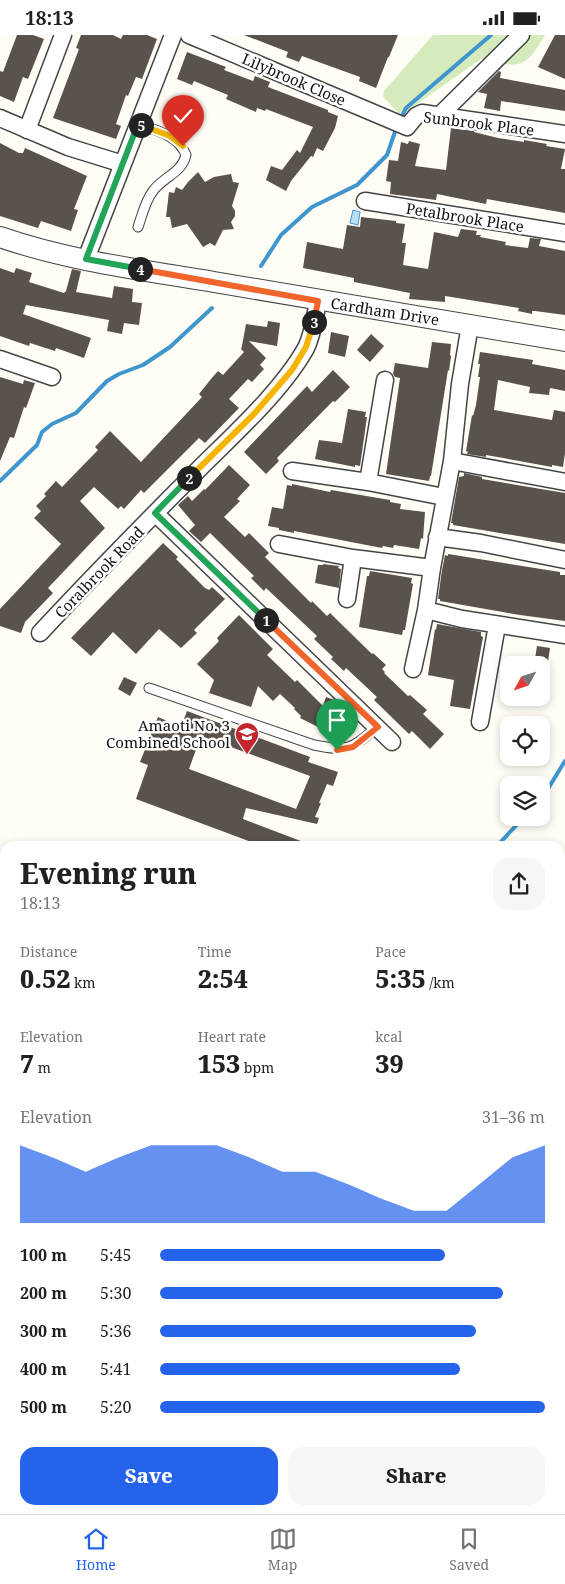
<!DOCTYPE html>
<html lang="en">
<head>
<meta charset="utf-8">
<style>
  :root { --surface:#fff; --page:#f6f6f6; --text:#202124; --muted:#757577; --line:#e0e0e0; --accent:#2563eb }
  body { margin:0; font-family:"Noto Serif",serif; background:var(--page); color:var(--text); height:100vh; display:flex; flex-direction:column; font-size:19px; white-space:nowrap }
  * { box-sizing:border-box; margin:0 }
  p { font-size:16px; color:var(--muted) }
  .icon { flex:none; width:28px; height:28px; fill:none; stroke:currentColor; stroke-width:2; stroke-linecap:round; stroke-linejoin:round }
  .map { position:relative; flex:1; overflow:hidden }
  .side { position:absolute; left:0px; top:806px; width:565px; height:674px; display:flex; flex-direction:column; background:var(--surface); border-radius:15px 15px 0 0; box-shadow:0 2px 8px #0003 }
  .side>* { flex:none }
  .needle { width:32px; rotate:230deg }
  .buttons { position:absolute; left:500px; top:621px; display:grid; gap:10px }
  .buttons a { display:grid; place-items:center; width:50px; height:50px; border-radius:10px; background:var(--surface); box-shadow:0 2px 8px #0003; font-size:25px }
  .pin { position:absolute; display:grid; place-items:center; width:42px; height:42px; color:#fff; margin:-51px -21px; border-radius:50% 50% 50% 0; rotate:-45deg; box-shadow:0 0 5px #0007 }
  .pin .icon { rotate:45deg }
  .km { position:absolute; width:25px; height:25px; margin:-12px; border-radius:50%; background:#222; color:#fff; font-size:14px; line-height:25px; text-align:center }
  .round { display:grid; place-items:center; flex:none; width:52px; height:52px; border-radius:15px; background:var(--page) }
  .summary { display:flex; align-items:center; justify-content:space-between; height:85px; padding:0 20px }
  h1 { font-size:28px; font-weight:800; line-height:38px }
  .stats { display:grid; grid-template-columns:repeat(3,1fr); gap:8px; height:85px; padding:5px 20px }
  .stats div { display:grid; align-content:center }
  .stats b { font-size:25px; font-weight:800 }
  .stats small { font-size:14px; font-weight:400 }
  .stats p { font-size:14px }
  .chart { height:140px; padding:10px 20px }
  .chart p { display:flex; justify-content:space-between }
  .chart svg { width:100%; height:90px; margin-top:5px; fill:var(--accent); opacity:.7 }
  .action { display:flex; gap:10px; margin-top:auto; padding:10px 20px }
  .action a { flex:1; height:58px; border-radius:15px; background:var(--accent); color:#fff; font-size:20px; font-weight:800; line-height:58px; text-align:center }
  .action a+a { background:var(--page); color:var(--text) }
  ul { padding:0 20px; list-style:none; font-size:16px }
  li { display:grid; grid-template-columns:80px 60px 1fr; align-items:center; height:38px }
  li i { height:12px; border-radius:6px; background:var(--accent) }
  .status { display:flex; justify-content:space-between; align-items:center; height:35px; padding:0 25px; background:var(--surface); direction:ltr }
  .status svg { height:14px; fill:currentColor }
  .tab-bar { display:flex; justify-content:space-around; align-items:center; height:70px; border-top:1px solid var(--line); background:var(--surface); font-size:14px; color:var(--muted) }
  .tab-bar a { display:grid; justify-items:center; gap:2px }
  .tab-bar .selected { color:var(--accent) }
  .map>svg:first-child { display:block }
  .green { fill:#d5ebbd }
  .water { fill:#b9e0f7; stroke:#3f96cf }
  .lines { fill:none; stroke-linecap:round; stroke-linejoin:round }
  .stream { stroke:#3f96cf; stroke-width:4 }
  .river { stroke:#b9e0f7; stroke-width:24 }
  .building { fill:#5a524d; fill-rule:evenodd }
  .service-casing { stroke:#444; stroke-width:11 }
  .minor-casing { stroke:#444; stroke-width:19 }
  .tertiary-casing { stroke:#444; stroke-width:22 }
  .service { stroke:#fff; stroke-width:9 }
  .minor { stroke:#fff; stroke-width:16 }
  .tertiary { stroke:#fff; stroke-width:20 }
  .split-1-casing { stroke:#fff; stroke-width:10 }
  .split-2-casing { stroke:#fff; stroke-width:10 }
  .split-3-casing { stroke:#fff; stroke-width:10 }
  .split-4-casing { stroke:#fff; stroke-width:10 }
  .split-5-casing { stroke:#fff; stroke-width:10 }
  .split-6-casing { stroke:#fff; stroke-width:10 }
  .split-1 { stroke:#f0652b; stroke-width:6 }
  .split-2 { stroke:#22a559; stroke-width:6 }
  .split-3 { stroke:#f5b400; stroke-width:6 }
  .split-4 { stroke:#f0652b; stroke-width:6 }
  .split-5 { stroke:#22a559; stroke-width:6 }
  .split-6 { stroke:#f5b400; stroke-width:6 }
  .labels { text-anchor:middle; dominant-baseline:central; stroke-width:5; stroke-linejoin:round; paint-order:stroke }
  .street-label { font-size:15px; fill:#111; stroke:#fff }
  .poi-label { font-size:15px; fill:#111; stroke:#fff; text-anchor:end }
</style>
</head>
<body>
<div class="status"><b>18:13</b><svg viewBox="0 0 49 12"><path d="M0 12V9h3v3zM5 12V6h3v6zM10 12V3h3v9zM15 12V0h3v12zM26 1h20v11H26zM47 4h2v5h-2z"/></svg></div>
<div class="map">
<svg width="565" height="1479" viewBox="0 0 565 1479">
  <rect width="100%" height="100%" fill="#fffdf5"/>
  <path class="green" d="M433,0H545C525,36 518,32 481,24L417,69L410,76L399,78L383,62L384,56Z
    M560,1140L565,1153V1282L560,1279Z"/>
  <path class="water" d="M353,175L360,177L358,190L350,188Z"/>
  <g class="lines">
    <path class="stream" d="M400,85L406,73L491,0
      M261,231L281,200L312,172L357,150L387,120L397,91
      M0,446L37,410L42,397L52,389L76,378L107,346L119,339L143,330L170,312L212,273
      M546,757L565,726
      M497,811L524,782
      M243,1479L245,1475"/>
    <path class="river" d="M0,1086L5,1088
      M560,1301L565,1304"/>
  </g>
  <path class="building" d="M17,0H33L44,4L28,44L23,42L14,67L0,61V36L3,37Z
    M81,0H113L121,4L123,0H147L157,4L142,44L136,42L128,61L126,60L116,89L121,91L116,104L53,83L79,14L76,13Z
    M244,0H398L389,22H388L376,53L359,46L360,42L302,21L299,27L286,22L288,17Z
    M555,0H565V44L538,32Z
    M187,17L226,32L224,35L253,46L255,41L270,47L268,52L328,75V77L338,81L335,93L323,116L317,113L313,122L311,121L291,146L286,156L266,145L271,131L282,135L297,115L300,118L313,92L266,74L265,76L257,73L256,77L226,64L228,60L223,58L194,46L192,50L177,44Z
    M499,36L501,37L500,43L565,55V76L501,66L500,76L484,73L487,59L478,57Z
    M451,93L474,96V97L498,103L524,107V105L547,109L546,111L565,114L561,134H565V178L487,164L486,169L437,159L436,165L390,159L391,147L386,146L389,125L398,126L401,107L408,109L409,106L420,109L415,131L446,135Z
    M0,108L19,118H23L25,113L87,141L74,174L78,175L71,196L41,186L38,193L0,181Z
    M198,137L205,147L214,142L231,139L233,147L239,148L232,171L235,176V181L231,187L234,194L223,195L215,211L210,208L203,212L187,189L172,193L170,182H166L169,157L174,158L176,152L182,155L188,147Z
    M361,182L396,186V188L405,189L402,208H406L403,230L428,234L434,197L458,202L461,194L477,196L476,200H481L480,202L506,207L505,210L528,213L530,203L541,204L539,211L565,216V280L535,276H532V279L518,276L519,273L445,261V267L409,264L410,258L354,247V243L303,233L307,207L343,214L347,190L360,192Z
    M0,233L14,238L16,233L32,238L29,247L64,258L66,256L72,234L81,236L76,257L112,263L114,251L133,254L132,267L142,268L139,290L124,288L122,299L107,296L109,285L26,270L23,279L91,303L84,323L56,313L55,316L30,308L29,311L0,301Z
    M268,286L280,288L277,311L249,306L266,323L260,330L264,334L252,347L248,344L229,364L239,373L205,408L199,403L144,458L141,455L124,474L121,471L118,474L94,452L80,466L105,493L48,553L53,558L25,587L21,598L0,591V574L61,509L34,483L41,476L36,471L46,461L44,459L56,446L62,452L98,415L95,412L110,396L141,427L202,362L199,359L211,344L218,336L223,340L244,317L241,314L242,311L246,289L267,292Z
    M331,297L349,301L345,322L328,318Z
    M371,299L384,311L370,327L357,315Z
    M432,307L451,309L450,320L451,321L449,336L448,335L431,441H430L429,446L386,439L400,343L395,342L393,339L395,328L428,333Z
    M480,317L533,325L532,329L565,335V356L550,353L549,360L529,358L530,352L498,345L494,375L552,385L554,375L565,377V418L563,432L552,430V432L486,420V422L467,419L468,417L466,416L472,380L473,381L476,370L480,342H478L480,329H478Z
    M333,335L350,352L335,367L333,366L277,423L279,426L266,439L244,417L307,351L312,357Z
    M0,342L23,349L24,345L35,348L26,373L24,372L14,403L10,402L0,426Z
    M348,374L366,377L365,382H367L360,431L355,430V432L315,424L319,405L342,408Z
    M229,430L250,450L237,464L240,466L224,482L245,502L249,498L269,518L265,522L311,568L312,566L327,581L330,578L372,619L373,618L386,630L382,634L385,637L384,638L408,661L410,660L427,675L423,679L444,699L430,714L412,696L409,699L374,665L377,662L346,633L344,636L331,624L333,622L314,604L317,601L266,553L264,556L251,543L254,541L210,498L201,507L189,496L195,490L178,470L188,461L192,466L204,454L205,455Z
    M464,438L482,442V444L565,458V509L453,490V488H451L459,442L464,441Z
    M292,449L330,457L331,455L390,465V467L401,469L400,474L425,477L423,504L421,503L419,514L394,510L393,513L383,511L382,513L294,496V498L279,495V493L268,491L272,472L283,474L287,450L292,451Z
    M163,508L178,522L176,524L205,553L209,555L212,552L225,564L194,595L197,598L181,613L159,594L136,619L113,597L91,621L71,603Z
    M448,519L560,537V540H565V586L520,580L440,566V564H438L442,535L445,520L448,521Z
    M323,529L339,531L338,533L341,534L339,553L315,548L318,530H323Z
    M370,536L412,543L411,548L413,549L405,595H403L402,600L359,592L367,541H369Z
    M239,580L273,614L267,620L295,647L297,645L323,671L326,662L334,665L337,668L336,673H337L330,698L300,683L301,681L294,674L295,673L280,659L273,666L258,651L251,672L209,658L214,645L197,629L219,606L217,603Z
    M437,589L481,597V601L483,602L470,674L450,671L454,645L428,640L435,594L436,595Z
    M537,611L550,613L547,633L541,632V630H534Z
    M124,642L137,648L130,661L118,654Z
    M187,676L310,722L308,727L338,737L333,751L327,749L319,768H321L315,782L319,783L317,789L246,773L243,784L314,811H262L136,764L148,730L140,727L158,682L181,692ZM201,701L310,741L296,774L189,734Z"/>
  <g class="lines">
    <g class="service-casing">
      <path id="service" d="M138,192C142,181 145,166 153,156C163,142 182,138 186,120C178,100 157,96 138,89
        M149,653L314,710C349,717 351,714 377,692"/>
    </g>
    <g class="minor-casing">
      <path id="minor" d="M189,0L407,92L416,81L422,78L565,99
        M439,81L521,0
        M0,83L68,112L123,129
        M27,95L63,0
        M365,166L565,198
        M86,224L173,0
        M0,324L52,342
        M452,426L565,447
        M292,436L368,447L444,462
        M368,447L385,345
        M155,478L392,707
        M437,502L481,508L565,525
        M279,509L353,523L432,533
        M347,564L353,523
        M426,575L462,584L565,600
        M40,598C92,542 145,488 198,435C233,400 282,356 306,313C313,299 315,281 318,266
        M413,634L426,575L432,533L452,426L460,349L470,290
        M480,687L497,590
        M560,1116L565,1121
        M424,1475V1479
        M55,1479L60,1475"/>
    </g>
    <g class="tertiary-casing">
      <path id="tertiary" d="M0,202C69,226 143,235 214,247C331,267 448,286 565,306
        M0,1375L5,1376
        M560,1390L565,1393"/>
    </g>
    <use href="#service" class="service"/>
    <use href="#minor" class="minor"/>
    <use href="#tertiary" class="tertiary"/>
  </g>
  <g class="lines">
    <g class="split-1-casing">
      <path id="split-1" d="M266,585L378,692L353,712L337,715"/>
    </g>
    <g class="split-2-casing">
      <path id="split-2" d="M189,443L155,478L266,585"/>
    </g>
    <g class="split-3-casing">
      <path id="split-3" d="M189,443L254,379L292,335L306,312L314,287"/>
    </g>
    <g class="split-4-casing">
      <path id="split-4" d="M140,234L318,266L314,287"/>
    </g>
    <g class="split-5-casing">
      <path id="split-5" d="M140,234L86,224L138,89L141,90"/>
    </g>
    <g class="split-6-casing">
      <path id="split-6" d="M141,90L170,101L183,111"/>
    </g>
    <use href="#split-1" class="split-1"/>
    <use href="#split-2" class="split-2"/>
    <use href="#split-3" class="split-3"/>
    <use href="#split-4" class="split-4"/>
    <use href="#split-5" class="split-5"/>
    <use href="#split-6" class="split-6"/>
  </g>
  <defs>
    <g id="school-pin" transform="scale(1.25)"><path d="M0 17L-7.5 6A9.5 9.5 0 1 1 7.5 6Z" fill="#c4262e" stroke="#fff"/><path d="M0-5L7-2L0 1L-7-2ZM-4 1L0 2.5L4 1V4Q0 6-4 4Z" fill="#fff"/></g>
  </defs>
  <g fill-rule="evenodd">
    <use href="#school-pin" x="247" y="699"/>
  </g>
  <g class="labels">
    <g class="street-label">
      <text transform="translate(294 44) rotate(23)">Lilybrook Close</text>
      <text transform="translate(479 88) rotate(7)">Sunbrook Place</text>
      <text transform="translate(465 182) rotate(9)">Petalbrook Place</text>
      <text transform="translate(385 276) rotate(9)">Cardham Drive</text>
      <text transform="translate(99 537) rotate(-46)">Coralbrook Road</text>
    </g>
    <g class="poi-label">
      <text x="230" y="690">Amaoti No. 3<tspan x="230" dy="17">Combined School</tspan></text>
    </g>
  </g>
</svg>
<div class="buttons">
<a><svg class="needle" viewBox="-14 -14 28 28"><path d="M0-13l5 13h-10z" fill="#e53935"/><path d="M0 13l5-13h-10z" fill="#757577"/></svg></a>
<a><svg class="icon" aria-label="locate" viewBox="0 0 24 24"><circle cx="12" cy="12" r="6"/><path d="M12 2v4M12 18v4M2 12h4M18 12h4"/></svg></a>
<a><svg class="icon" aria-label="layers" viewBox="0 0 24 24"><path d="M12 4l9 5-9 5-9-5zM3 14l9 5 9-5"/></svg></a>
</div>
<div class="pin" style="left:337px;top:715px;background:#1e9e55"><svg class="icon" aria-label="arrive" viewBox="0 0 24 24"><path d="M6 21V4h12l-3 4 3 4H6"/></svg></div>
<div class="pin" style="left:183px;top:111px;background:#d93025"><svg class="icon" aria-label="check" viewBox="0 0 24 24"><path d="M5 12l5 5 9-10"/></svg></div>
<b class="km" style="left:266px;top:585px">1</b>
<b class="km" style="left:189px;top:443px">2</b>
<b class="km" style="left:314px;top:287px">3</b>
<b class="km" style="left:140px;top:234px">4</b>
<b class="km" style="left:141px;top:90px">5</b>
<section class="side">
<div class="summary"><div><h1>Evening run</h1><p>18:13</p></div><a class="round"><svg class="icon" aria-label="share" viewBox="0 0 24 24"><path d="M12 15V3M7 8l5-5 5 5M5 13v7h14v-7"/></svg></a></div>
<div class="stats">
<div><p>Distance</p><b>0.52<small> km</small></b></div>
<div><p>Time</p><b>2:54</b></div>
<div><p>Pace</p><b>5:35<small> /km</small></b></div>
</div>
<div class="stats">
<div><p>Elevation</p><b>7<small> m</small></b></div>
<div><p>Heart rate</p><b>153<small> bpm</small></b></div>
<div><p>kcal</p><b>39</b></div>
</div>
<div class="chart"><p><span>Elevation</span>31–36 m</p>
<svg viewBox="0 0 160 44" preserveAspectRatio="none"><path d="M0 44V6L10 12L20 19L30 12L40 6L50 6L60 6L70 12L80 19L90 19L100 25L110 32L120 38L130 38L140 25L150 12L160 6V44z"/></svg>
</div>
<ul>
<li><b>100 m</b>5:45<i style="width:74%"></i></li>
<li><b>200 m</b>5:30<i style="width:89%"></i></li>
<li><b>300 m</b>5:36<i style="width:82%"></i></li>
<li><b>400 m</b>5:41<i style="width:78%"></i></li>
<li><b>500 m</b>5:20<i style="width:100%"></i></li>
</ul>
<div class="action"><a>Save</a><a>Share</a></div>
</section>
</div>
<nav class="tab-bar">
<a class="selected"><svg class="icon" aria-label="home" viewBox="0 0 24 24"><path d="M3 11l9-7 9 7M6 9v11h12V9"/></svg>Home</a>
<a><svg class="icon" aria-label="map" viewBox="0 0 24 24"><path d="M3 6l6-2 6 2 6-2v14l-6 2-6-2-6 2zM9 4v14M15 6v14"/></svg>Map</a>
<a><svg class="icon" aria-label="saved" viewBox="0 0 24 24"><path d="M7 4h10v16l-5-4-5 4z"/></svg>Saved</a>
</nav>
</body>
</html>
